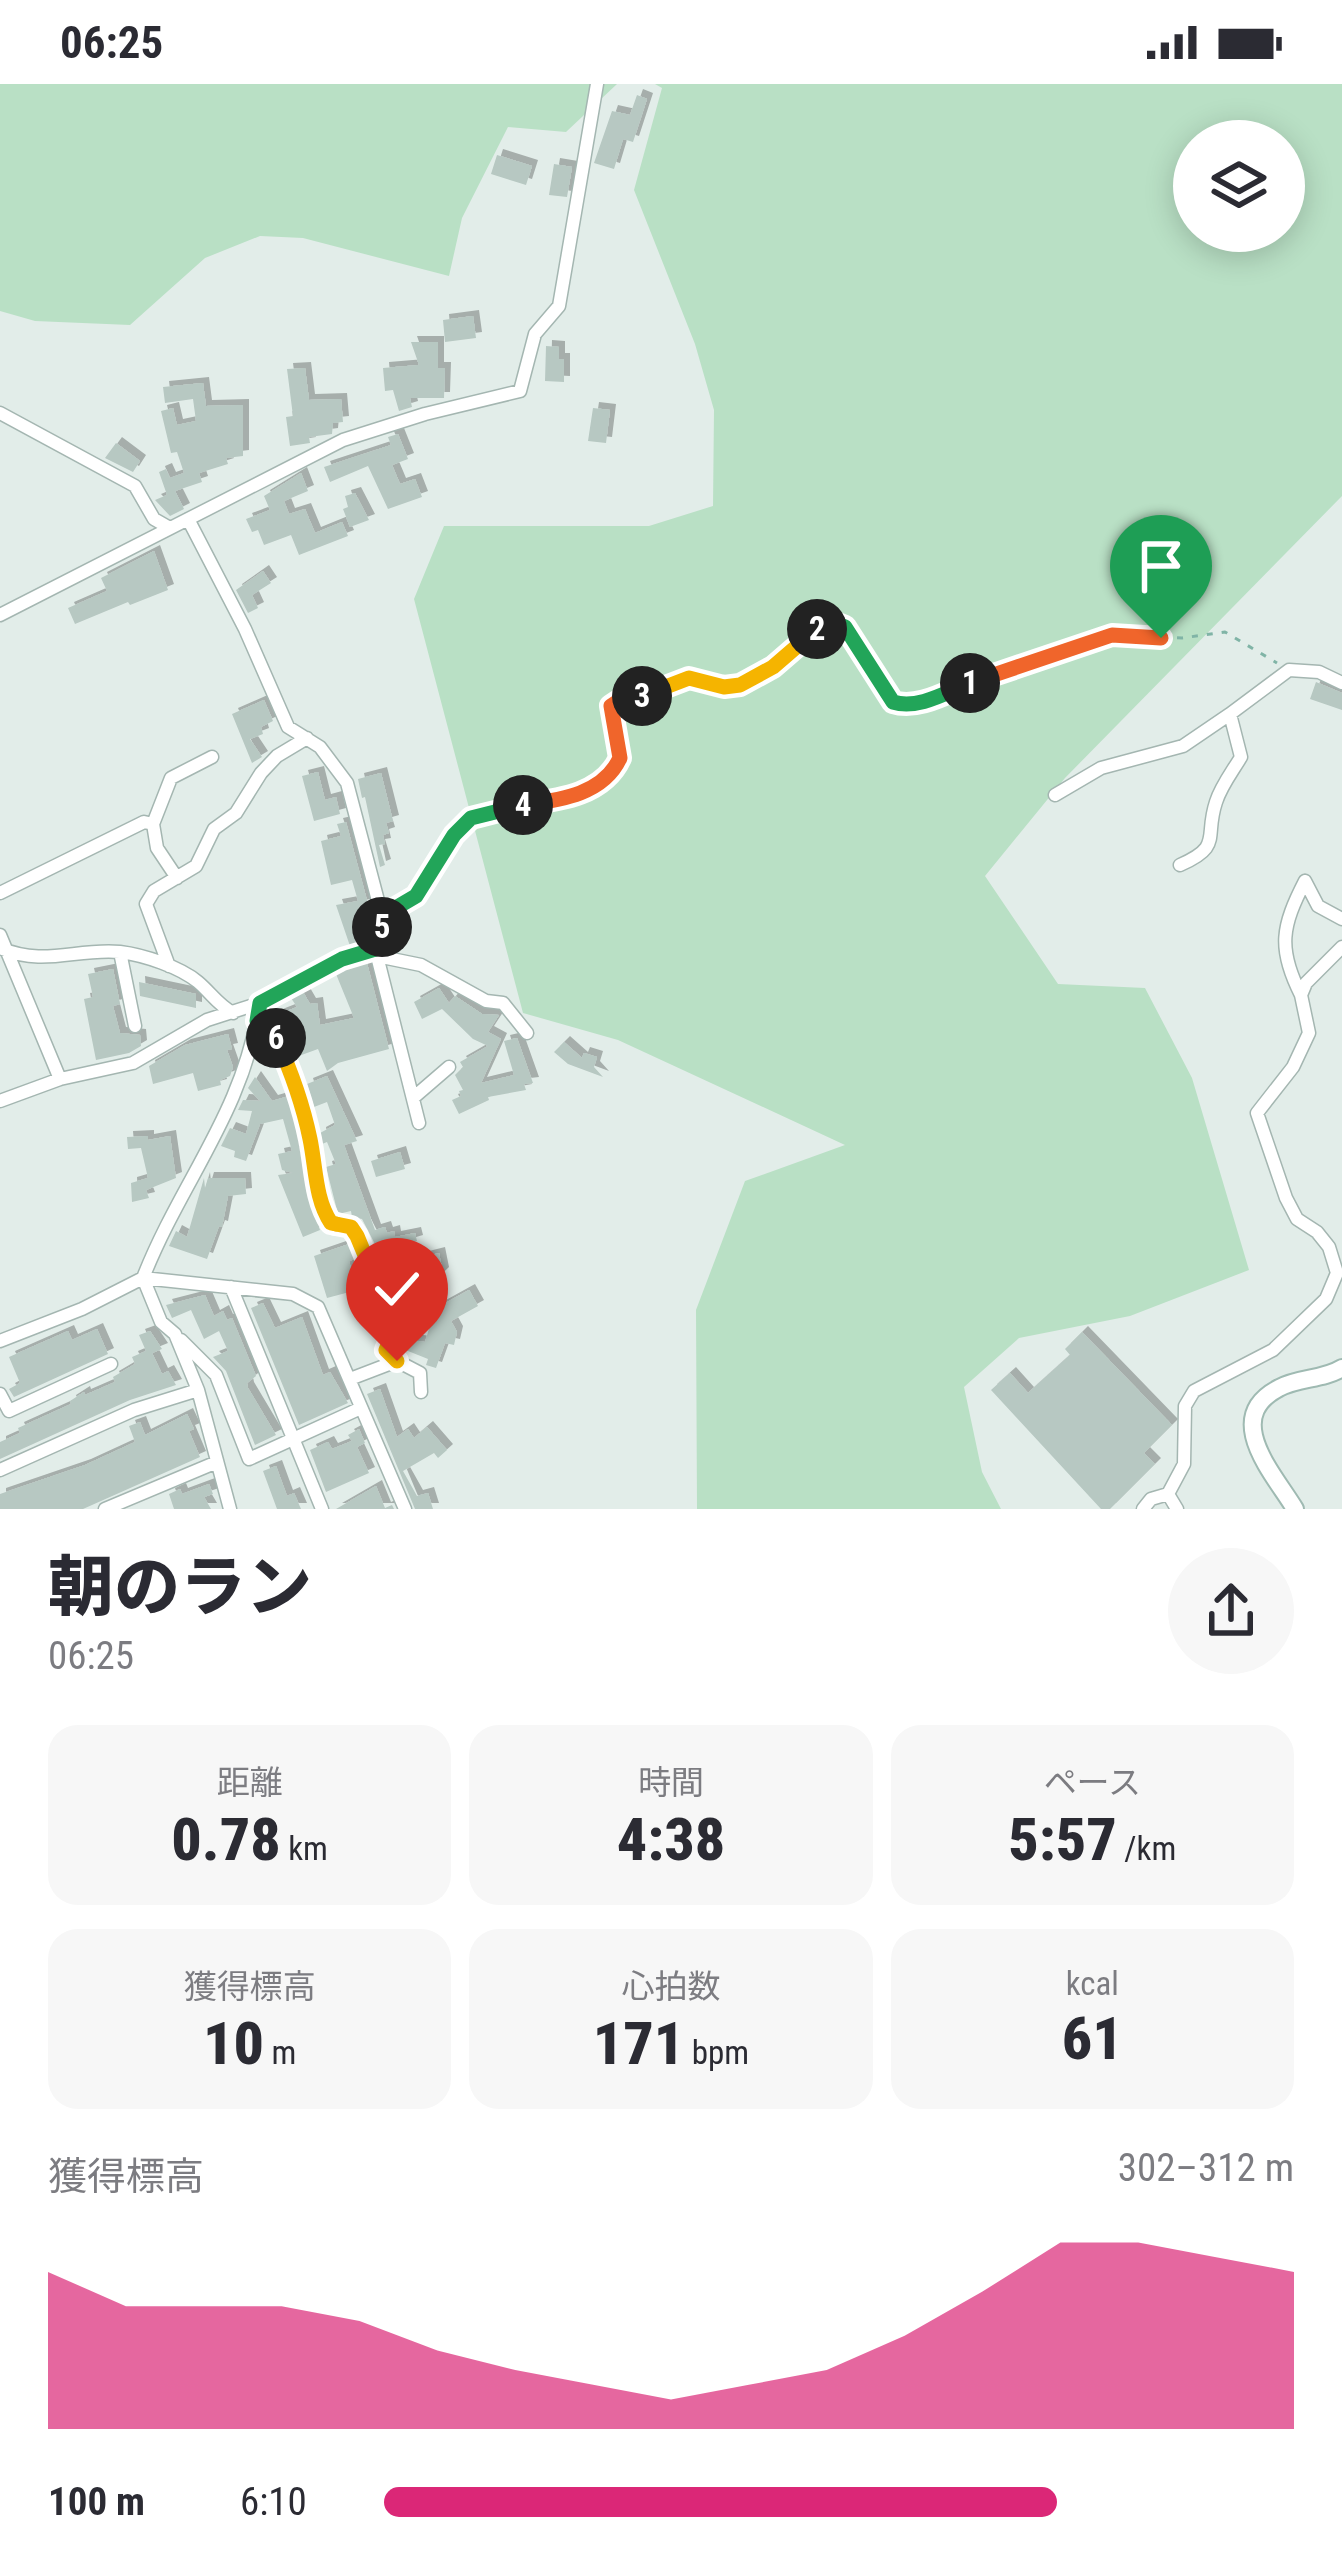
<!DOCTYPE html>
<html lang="ja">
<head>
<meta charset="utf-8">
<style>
  :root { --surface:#fff; --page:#f7f7f7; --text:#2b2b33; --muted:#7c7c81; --accent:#db2777 }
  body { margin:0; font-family:"Roboto Condensed","Noto Sans JP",sans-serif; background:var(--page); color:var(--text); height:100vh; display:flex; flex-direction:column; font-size:45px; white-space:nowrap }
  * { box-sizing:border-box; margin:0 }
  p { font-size:39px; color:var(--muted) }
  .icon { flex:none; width:66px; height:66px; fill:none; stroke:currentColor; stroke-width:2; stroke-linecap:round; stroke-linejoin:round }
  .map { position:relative; height:1425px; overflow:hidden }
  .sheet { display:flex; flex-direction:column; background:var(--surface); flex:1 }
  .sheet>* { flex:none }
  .buttons { position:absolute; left:1173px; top:36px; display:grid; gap:24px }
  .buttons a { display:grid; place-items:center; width:132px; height:132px; border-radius:50%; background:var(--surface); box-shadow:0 6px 30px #0003; font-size:60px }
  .pin { position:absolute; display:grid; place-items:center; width:102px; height:102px; color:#fff; margin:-123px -51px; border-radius:50% 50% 50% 0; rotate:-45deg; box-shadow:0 0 12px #0007 }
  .pin .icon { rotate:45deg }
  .km { position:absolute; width:60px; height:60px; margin:-30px; border-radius:50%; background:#222; color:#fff; font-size:33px; line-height:60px; text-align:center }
  .round { display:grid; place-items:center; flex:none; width:126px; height:126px; border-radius:63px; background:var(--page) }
  .head { display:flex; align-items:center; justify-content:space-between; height:204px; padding:0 48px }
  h1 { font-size:66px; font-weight:800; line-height:90px }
  .stats { display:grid; grid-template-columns:repeat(3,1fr); gap:18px; height:204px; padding:12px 48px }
  .stats div { display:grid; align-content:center; border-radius:30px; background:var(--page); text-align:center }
  .stats b { font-size:60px; font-weight:800 }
  .stats small { font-size:33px; font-weight:400 }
  .stats p { font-size:33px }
  .chart { height:336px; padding:24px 48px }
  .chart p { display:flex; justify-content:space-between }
  .chart svg { width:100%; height:216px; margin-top:12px; fill:var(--accent); opacity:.7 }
  ul { padding:0 48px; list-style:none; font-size:39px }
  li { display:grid; grid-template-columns:192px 144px 1fr; align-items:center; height:90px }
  li i { height:30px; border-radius:15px; background:var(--accent) }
  .status { display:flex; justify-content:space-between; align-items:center; height:84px; padding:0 60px; background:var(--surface); direction:ltr }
  .status svg { height:33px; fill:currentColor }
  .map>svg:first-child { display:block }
  .green { fill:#b9e0c5; fill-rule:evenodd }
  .building { fill:#b7c8c2; filter:url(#shadow) }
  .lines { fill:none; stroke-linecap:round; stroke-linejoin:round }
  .minor-casing { stroke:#a4b6b1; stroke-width:15 }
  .secondary-casing { stroke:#9fbab2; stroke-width:20 }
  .path { stroke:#80b4a6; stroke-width:3; stroke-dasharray:6 9; stroke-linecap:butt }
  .minor { stroke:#fff; stroke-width:12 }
  .secondary { stroke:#fff; stroke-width:16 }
  .split-1-casing { stroke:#fff; stroke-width:24 }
  .split-2-casing { stroke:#fff; stroke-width:24 }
  .split-3-casing { stroke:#fff; stroke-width:24 }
  .split-4-casing { stroke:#fff; stroke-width:24 }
  .split-5-casing { stroke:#fff; stroke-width:24 }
  .split-6-casing { stroke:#fff; stroke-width:24 }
  .split-7-casing { stroke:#fff; stroke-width:24 }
  .split-8-casing { stroke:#fff; stroke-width:24 }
  .split-1 { stroke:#f0652b; stroke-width:15 }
  .split-2 { stroke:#22a559; stroke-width:15 }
  .split-3 { stroke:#f5b400; stroke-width:15 }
  .split-4 { stroke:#f0652b; stroke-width:15 }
  .split-5 { stroke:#22a559; stroke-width:15 }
  .split-6 { stroke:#22a559; stroke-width:15 }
  .split-7 { stroke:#f5b400; stroke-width:15 }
  .split-8 { stroke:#f5b400; stroke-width:15 }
</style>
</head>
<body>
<div class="status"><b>06:25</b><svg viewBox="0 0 49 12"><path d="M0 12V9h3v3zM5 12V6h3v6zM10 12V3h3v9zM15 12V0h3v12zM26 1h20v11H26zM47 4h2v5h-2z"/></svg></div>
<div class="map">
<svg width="1342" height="1425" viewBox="0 0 1342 1425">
  <defs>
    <filter id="shadow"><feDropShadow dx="6" dy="-6" stdDeviation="0" flood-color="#0004"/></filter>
  </defs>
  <rect width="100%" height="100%" fill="#e2ede9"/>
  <path class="green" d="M0,0H617L566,48L508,43L462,134L449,192L303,154L260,152L205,174L130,241L35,237L0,227Z
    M655,0H1342V412L1065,694L985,792L1058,900L1145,904L1192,994L1249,1186L1130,1232L1019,1254L964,1303L982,1388L1001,1425H697L696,1226L745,1097L845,1061L618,956L523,929L414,515L444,442H649L713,422L714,326L695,260L634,106L662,4ZM1194,57H1284V147H1194Z"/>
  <path class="building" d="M637,11L647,15L633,58L623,55L614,85L594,79L612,27L630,31Z
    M497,71L532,82L526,101L491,90Z
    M554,80L572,83L567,113L549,111Z
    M473,232L476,254L445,258L443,236Z
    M411,258H438V284H445L444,314H410L412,323L399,327L393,306L385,307L383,284L419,281Z
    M546,262L559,263V275H564V298L545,297Z
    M305,284L309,316L341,315L343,338L333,339L332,350L309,353L310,359L290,362L286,333L293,332L287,285Z
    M203,299L206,322L243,321V372L226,374L228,380L199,389L202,398L175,407L184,425L170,432L155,416L167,411L159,388L166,385L170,394L184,389L177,368L171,369L161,327L173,324L177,341L196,337L193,315L165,319L163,303Z
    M593,324L610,326L606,359L588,357Z
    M398,350L408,375L392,381L400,400L415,395L422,413L388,425L368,382L330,398L324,383L391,361L388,353Z
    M116,359L140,377L133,388L105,374Z
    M301,389L308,407L284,417L289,430L305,425L315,449L342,438L348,452L299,471L291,451L264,461L258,446L252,448L246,435L270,426L264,412Z
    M355,409L369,436L350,443L343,425L348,423L345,412Z
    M154,467L168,506L130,521L128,518L75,540L68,524L107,507L101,494Z
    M263,487L271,499L252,511L258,524L248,529L236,506Z
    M1316,598L1342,609V626L1310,615Z
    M264,616L273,637L261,643L263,650L250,655L262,673L252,679L232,630Z
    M318,688L325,716L336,713L340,730L314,737L302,692Z
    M381,689L393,737L386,739L389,749L383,751L385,760L379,761L385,781L380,783L365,713L362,714L358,695Z
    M346,738L368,820L359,822L372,852L350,862L336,821L358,817L352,796L331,801L321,757L341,752L337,740Z
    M367,879L389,965L338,979L327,987L318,965L296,973L269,934L297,923L291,914L303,908L310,920L317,919L320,941L354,934L336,890Z
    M113,885L120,920L113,922L120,949L140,951L141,962L129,969L96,976L84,915L93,913L88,890Z
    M139,898L196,910V924L140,912Z
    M439,904L449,919L455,912L482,930L499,931L488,948L501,955L481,999L514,991L504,957L517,954L533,999L524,1000L526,1006L488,1013L489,1016L459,1030L452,1016L461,1012L459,1007L463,1006L455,991L463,983L460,978L488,962L473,955L442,925L422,935L414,918Z
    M228,950L232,965L227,966L233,983L230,992L220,996L221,1001L198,1007L193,989L153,1000L149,982L185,961Z
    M564,958L582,974L584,969L597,973L594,983L603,993L568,980L554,968Z
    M327,992L357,1057L344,1061L375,1146L385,1143L387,1149L394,1147L395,1153L415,1149L417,1157L379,1168L362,1135L352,1133L351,1127L338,1130L326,1083L336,1080L327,1058L322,1060L320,1049L335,1041L327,1018L314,1023L307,1000Z
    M255,993L272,1017L289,1012L292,1022L308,1115L320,1146L303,1153L278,1091L293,1089L282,1086L278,1070L292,1067L283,1035L260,1040L246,1077L234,1073L235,1067L221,1062L230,1044L246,1050L252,1027L238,1026L243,1016L260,1017L248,1004Z
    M148,1052V1056L170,1052L176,1094L146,1106L149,1114L132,1118L131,1099L148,1094L141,1064L128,1065L127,1053Z
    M400,1068L405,1085L376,1093L371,1077Z
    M204,1094L205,1104L208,1094H245L246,1110L228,1112L222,1143L219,1142L207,1175L169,1162L176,1147L187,1153Z
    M349,1160L355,1175L349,1177L357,1206L327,1214L314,1172Z
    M439,1169L443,1189L420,1211L422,1215L402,1224L377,1172L397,1201L426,1188L423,1173Z
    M469,1206L478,1222L451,1237L457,1248L454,1261L445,1259L436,1284L426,1281L428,1275L398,1263L402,1255L425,1258L432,1235L429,1228Z
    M205,1211L214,1232L223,1227L227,1236L232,1234L256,1292L247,1299L248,1304L276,1351L255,1361L226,1287L213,1273L228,1267L219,1247L204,1255L191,1226L172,1234L166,1221Z
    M263,1219L275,1244L302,1233L323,1291L330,1288L348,1319L299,1341L251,1224Z
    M97,1245L108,1270L14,1313L9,1305L20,1299L9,1273L68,1247L72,1256Z
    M150,1247L162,1265L152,1269L162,1290L168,1287L176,1301L130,1316L0,1375V1358L20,1349L18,1344L71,1320L70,1317L84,1308L85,1311L115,1298L113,1293L135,1280L132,1273L146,1267L139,1251Z
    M1082,1248L1172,1341L1144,1369L1155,1380L1110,1425H1101L991,1306L1010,1289L1028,1309L1070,1271L1065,1265Z
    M380,1305L397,1353L408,1345L414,1354L427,1343L447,1366L438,1374L434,1369L403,1387L417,1412L428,1409L433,1425H415L367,1310Z
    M187,1330L194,1345L189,1347L200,1373L83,1425H0V1410L85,1381L135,1358L129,1342L140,1338L145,1351Z
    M359,1345L365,1359L357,1363L369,1389L326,1408L310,1366L328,1358L332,1365L352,1357L348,1351Z
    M276,1382L287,1412L294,1409L301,1425H277L263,1387Z
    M209,1400L213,1410L204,1413L211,1425H174L169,1410L180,1405L182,1410Z
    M376,1402L385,1424L392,1421L394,1425H336Z"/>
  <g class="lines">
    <g class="minor-casing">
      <path id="minor" d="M0,329L135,402L154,435L168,443
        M188,435L245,545L288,643L320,663L347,699L382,832L383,863L377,872L419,1039
        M0,531L343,356L425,330L520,307L535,250L559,222L597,0
        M1055,711L1101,684L1183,662L1230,630
        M153,740L171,694L212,673
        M1180,781C1223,762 1204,754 1216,718C1221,702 1232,688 1241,673L1230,630L1289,586L1319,588L1342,599
        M1305,797L1318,822L1342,835
        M0,809L144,738L153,740L157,764L177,794
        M0,851L60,995
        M0,864C45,883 75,864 120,868C144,871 180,883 198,898C211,909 218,921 233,929
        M120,868L135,942
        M377,872L421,881L486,917L503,919L527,949
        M169,882L146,820L154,807L196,782L214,745L236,729L261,689L277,672L307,654
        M1301,911C1277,864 1282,842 1305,797
        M257,937C295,970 306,1028 314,1076C317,1098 318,1120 331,1139L351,1143L357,1152L384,1217L398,1236L386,1266L397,1277L350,1295
        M413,1014L449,983
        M0,1017L60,995L133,979L207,936L260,919L342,875L381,863
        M231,1203L322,1425
        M181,1256L216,1291L249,1375L361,1324
        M0,1257L82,1225L143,1194L293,1210L318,1223L405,1425
        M397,1277L420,1289L421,1308
        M0,1310L9,1327L111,1280
        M0,1386L134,1326L198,1306
        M105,1425L217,1378
        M230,1425L198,1306L175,1250L161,1238L143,1194C182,1095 243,1030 260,919
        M1143,1425L1151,1415L1168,1410
        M1177,1425L1168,1410L1184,1380L1185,1322L1194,1307L1273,1266L1326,1215L1337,1189L1329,1163L1317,1148L1297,1135L1286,1114L1257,1029L1293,983L1309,949L1301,911L1306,899L1342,863"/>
    </g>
    <g class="secondary-casing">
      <path id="secondary" d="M1295,1425C1274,1390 1221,1334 1279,1304C1299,1293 1323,1296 1342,1284"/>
    </g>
    <path class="path" d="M393,826C401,821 411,817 417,811C439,790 444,752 470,734C513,706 594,733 620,674L610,629L614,619L689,594L724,603L740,601L773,582L825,540L845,543L893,618L905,622L1112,551L1182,554L1225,548L1277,579"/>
    <use href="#minor" class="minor"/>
    <use href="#secondary" class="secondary"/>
  </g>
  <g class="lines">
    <g class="split-1-casing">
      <path id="split-1" d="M970,599L1112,551L1161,554"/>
    </g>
    <g class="split-2-casing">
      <path id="split-2" d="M817,545L835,539L845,543L893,618C918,626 947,608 970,599"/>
    </g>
    <g class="split-3-casing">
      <path id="split-3" d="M642,612L689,594L724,603L740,601L773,583L817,545"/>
    </g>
    <g class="split-4-casing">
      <path id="split-4" d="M523,721C559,716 603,711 620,674L611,622L620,616L642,612"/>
    </g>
    <g class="split-5-casing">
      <path id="split-5" d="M382,843V832L416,812L454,751L471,734L523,721"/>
    </g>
    <g class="split-6-casing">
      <path id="split-6" d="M276,954L257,937L260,919L342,875L382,863V843"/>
    </g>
    <g class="split-7-casing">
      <path id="split-7" d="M276,954C291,987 303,1021 310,1055C316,1084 315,1115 331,1139L336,1140"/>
    </g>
    <g class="split-8-casing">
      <path id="split-8" d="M336,1140L351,1143L357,1152L384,1217L398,1236L386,1266L397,1277"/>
    </g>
    <use href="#split-1" class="split-1"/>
    <use href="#split-2" class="split-2"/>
    <use href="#split-3" class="split-3"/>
    <use href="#split-4" class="split-4"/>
    <use href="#split-5" class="split-5"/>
    <use href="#split-6" class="split-6"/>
    <use href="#split-7" class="split-7"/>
    <use href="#split-8" class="split-8"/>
  </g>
</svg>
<div class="buttons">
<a><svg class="icon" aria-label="layers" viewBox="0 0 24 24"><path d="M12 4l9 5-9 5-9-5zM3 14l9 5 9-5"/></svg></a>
</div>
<div class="pin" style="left:1161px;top:554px;background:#1e9e55"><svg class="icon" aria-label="arrive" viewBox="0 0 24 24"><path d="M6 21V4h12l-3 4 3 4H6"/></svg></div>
<div class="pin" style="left:397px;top:1277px;background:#d93025"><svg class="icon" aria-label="check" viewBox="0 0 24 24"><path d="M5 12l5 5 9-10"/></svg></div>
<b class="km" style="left:970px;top:599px">1</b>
<b class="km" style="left:817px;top:545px">2</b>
<b class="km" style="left:642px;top:612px">3</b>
<b class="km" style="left:523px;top:721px">4</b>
<b class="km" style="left:382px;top:843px">5</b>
<b class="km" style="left:276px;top:954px">6</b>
</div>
<section class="sheet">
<div class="head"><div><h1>朝のラン</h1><p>06:25</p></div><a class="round"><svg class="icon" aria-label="share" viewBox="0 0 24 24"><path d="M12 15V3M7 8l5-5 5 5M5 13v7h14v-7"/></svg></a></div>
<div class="stats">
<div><p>距離</p><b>0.78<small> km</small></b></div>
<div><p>時間</p><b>4:38</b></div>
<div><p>ペース</p><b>5:57<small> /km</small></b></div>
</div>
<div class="stats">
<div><p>獲得標高</p><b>10<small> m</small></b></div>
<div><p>心拍数</p><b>171<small> bpm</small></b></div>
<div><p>kcal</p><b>61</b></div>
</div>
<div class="chart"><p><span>獲得標高</span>302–312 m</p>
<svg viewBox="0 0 160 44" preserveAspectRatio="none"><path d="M0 44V12L10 19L20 19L30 19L40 22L50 28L60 32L70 35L80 38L90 35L100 32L110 25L120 16L130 6L140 6L150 9L160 12V44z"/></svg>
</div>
<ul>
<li><b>100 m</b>6:10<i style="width:74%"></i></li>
</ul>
</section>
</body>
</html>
